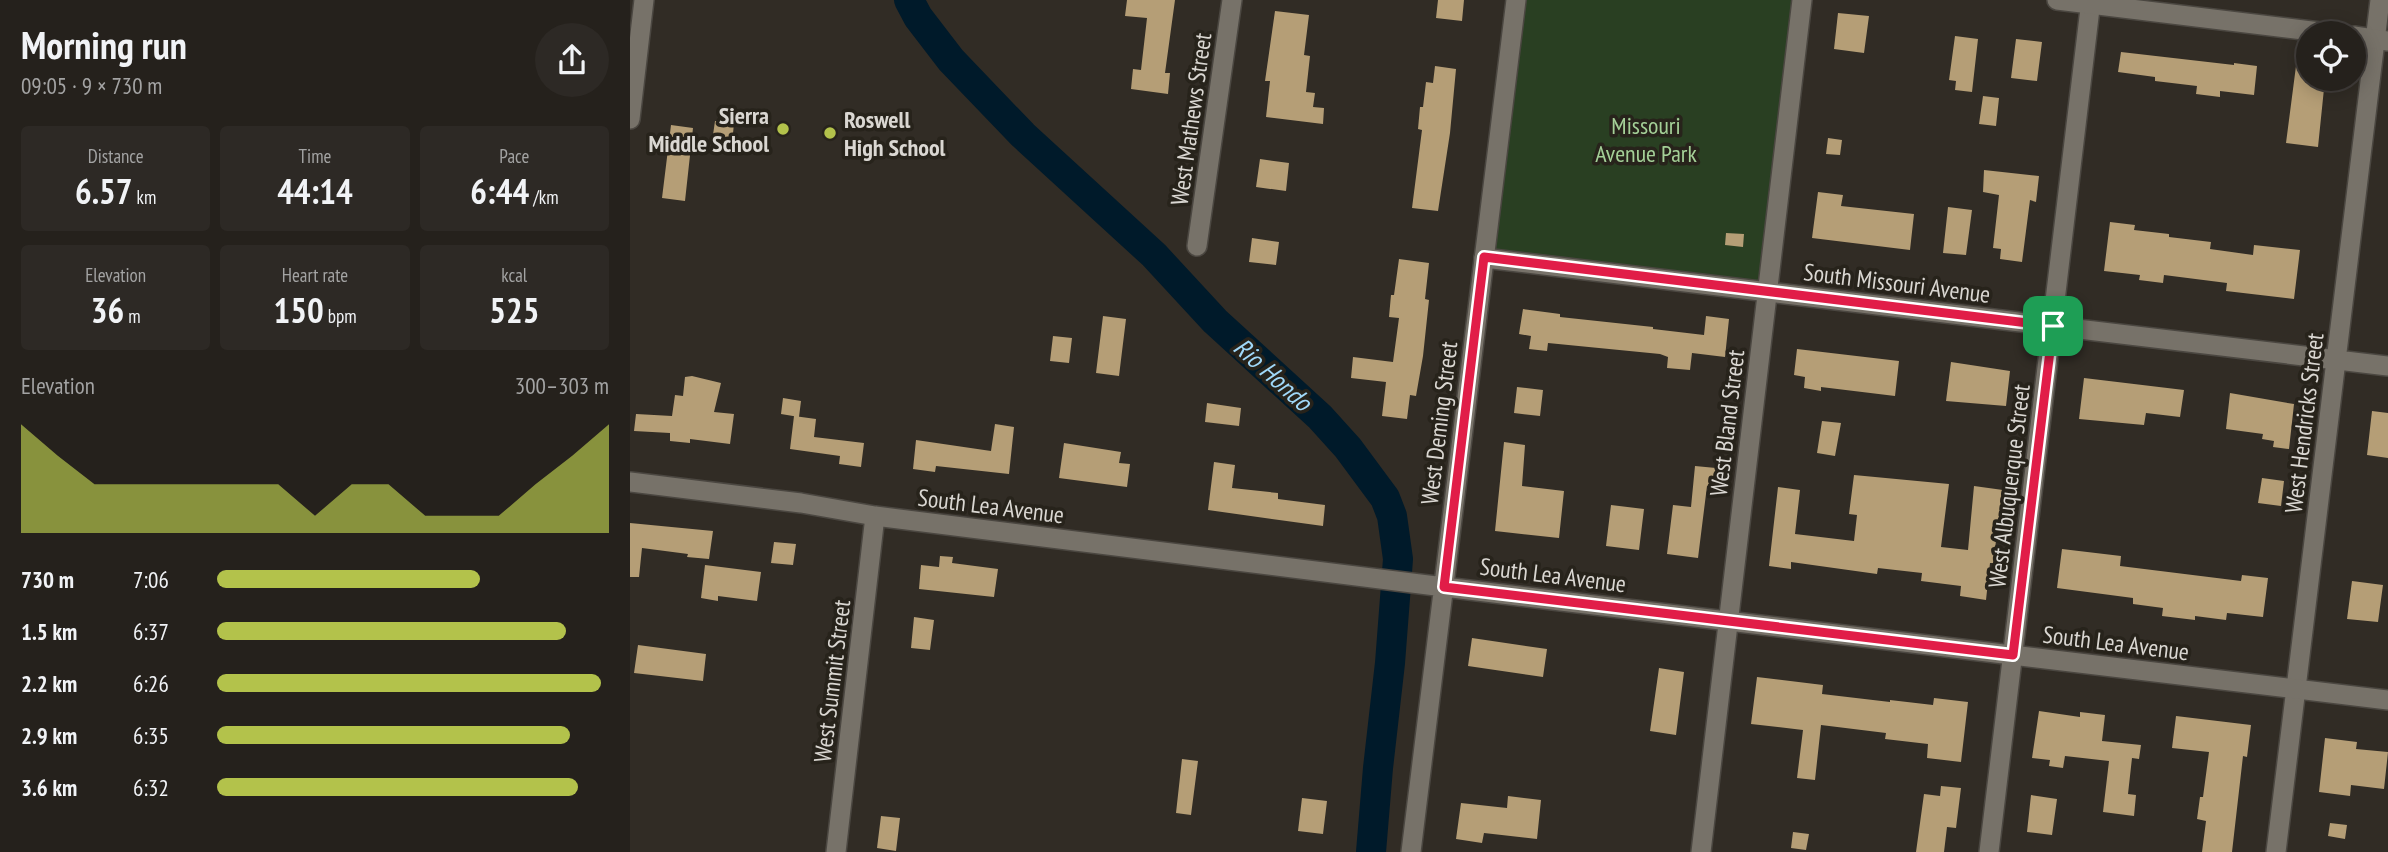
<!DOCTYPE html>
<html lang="en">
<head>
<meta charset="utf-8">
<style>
  :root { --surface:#25211c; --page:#2d2925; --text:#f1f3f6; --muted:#a3a3a3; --line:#423e3b; --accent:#b3c24b }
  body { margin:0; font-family:"PT Sans Narrow",sans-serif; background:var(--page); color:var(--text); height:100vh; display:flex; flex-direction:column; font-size:26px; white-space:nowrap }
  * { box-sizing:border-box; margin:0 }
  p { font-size:23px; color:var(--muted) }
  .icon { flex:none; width:38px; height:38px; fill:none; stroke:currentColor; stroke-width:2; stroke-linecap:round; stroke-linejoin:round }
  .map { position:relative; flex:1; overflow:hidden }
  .drawer { display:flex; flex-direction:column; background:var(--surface); width:630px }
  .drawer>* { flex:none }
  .tools { position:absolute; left:1666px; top:21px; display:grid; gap:14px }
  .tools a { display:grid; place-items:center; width:70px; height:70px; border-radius:50%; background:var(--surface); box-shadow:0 4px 18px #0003,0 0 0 2px var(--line); font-size:35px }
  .pin { position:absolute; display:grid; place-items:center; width:60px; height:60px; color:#fff; margin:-30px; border-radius:14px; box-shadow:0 4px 10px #0006 }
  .round { display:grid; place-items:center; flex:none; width:74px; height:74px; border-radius:37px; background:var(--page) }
  .head { display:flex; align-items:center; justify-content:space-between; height:119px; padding:0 21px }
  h1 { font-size:38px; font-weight:700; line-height:52px }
  .stats { display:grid; grid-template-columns:repeat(3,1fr); gap:10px; height:119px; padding:7px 21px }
  .stats div { display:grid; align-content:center; border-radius:7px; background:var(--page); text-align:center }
  .stats b { font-size:35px; font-weight:700 }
  .stats small { font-size:19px; font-weight:400 }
  .stats p { font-size:19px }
  .chart { height:196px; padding:14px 21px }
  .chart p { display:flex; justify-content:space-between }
  .chart svg { width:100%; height:126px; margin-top:7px; fill:var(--accent); opacity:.7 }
  ul { padding:0 21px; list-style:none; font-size:23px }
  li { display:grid; grid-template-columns:112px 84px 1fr; align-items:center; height:52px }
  li i { height:18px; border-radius:9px; background:var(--accent) }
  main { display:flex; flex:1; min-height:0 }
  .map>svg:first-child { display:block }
  .green { fill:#293f22 }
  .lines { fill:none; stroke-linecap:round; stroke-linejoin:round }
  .river { stroke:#001a2a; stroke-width:30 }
  .building { fill:#b59e76 }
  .minor-casing { stroke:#4b4741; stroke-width:22 }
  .tertiary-casing { stroke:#4b4741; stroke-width:22 }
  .minor { stroke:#777269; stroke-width:19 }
  .tertiary { stroke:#777269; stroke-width:19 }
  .route-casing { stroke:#fff; stroke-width:14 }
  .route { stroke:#e11d48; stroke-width:9 }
  .poi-dot { fill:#b3c24b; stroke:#27231b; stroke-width:2.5 }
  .labels { text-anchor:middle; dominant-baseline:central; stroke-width:7; stroke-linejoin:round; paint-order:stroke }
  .poi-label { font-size:24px; font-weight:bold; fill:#dad7d2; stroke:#27231b; text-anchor:end }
  .street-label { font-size:24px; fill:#dad7d2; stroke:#27231b }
  .park-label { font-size:24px; fill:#a4d097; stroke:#27231b }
  .water-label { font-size:26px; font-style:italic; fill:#a0d8f8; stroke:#27231b }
</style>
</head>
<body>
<main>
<section class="drawer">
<div class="head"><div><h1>Morning run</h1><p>09:05 · 9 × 730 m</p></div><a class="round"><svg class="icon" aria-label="share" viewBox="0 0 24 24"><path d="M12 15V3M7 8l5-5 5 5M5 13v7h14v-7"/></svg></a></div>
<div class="stats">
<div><p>Distance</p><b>6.57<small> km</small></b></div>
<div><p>Time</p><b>44:14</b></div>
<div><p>Pace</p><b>6:44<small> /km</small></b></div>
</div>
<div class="stats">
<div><p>Elevation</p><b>36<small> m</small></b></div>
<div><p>Heart rate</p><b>150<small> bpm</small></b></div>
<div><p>kcal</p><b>525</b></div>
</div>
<div class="chart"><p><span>Elevation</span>300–303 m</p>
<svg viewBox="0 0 160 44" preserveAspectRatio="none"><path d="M0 44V6L10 17L20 27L30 27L40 27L50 27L60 27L70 27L80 38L90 27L100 27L110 38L120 38L130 38L140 27L150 17L160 6V44z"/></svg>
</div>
<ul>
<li><b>730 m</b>7:06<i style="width:67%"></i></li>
<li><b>1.5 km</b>6:37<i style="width:89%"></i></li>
<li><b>2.2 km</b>6:26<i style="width:98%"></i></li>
<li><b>2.9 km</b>6:35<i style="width:90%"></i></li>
<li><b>3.6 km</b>6:32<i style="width:92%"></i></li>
</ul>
</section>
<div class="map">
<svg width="1758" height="852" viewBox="0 0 1758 852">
  <rect width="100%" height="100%" fill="#312c25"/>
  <path class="green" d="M886,0H1172L1137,292L854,258Z"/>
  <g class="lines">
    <path class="river" d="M279,0L288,17L321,60L393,135L524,255L585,321L690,417L718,448L755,498L762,516L768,559L760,663L748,768L741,852"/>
  </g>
  <path class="building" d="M497,0H545L535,73H540L538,94L501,89L503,69L511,70L517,18L495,16Z
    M808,0H834L832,21L806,18Z
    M645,11L679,15L674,55L680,56L676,92L685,93L683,107L694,108L693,124L636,117L640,81H635Z
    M1208,13L1239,16L1234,53L1204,49Z
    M1325,36L1348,39L1342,92L1325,90L1326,81L1319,80Z
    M1386,39L1412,42L1407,81L1381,78Z
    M1491,52L1604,65V63L1627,66L1624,95L1590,91V97L1566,94L1567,86L1525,81V77L1488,72Z
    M805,66L826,69L820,133L808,211L782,208L792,130L788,129L790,107H793L796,82L803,83Z
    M1666,66L1678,67V79H1695L1688,147L1656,143Z
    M1353,96L1369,98L1366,126L1349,124Z
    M85,121L104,123L102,144L82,142Z
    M41,125L63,128L55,201L32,198Z
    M1198,138L1212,140L1210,155L1196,154Z
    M630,159L659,163L656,191L626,187Z
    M1354,170L1409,176L1406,202L1400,200L1392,262L1370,259L1371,249L1363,248L1369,195L1353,192Z
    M1188,192L1213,195L1211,206L1284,214L1280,250L1182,238Z
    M1318,207L1342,210L1336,255L1313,253Z
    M1480,222L1505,225L1504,230L1539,234V237L1581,242L1580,249L1623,255L1624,245L1670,250L1664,299L1596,291L1597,283L1534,275L1533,283L1509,280L1510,275L1474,271Z
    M1096,233L1114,234L1113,247L1095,245Z
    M622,238L649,242L646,265L619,262Z
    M769,259L799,263L795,299L799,300L793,356L786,396L780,395L777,419L752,416L756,382L721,378L723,357L763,362L769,318L759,317L761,295H764Z
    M893,309L930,314V317L1023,327V329L1074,335L1076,316L1099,319L1095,357L1062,353L1060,370L1037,368L1038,357L1030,354L918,343L917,351L899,349L901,336L889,334Z
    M473,316L496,319L489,376L466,373Z
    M423,336L442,338L439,363L420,361Z
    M1167,349L1269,361L1265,396L1191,387V391L1174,388L1175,377L1164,375Z
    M1321,362L1380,371L1376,406L1316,401Z
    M62,376L91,383L84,412L104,414L100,444L60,439V443L40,441V433L4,431L6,414L42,416L45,395L53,396L55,377Z
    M1454,378L1554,390L1550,417L1516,413L1514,425L1449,419Z
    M887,387L913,390L910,416L884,413Z
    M1600,393L1664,404L1659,449L1643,447L1644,441L1632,439L1633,434L1596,429Z
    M153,398L171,401L169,417L151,414Z
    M577,403L611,408L609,426L575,422Z
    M1742,411L1758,413V458L1737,455Z
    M164,416L186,419L184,437L234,443L231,467L209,464L210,456L160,449Z
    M1192,421L1211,423L1205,456L1187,453Z
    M365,424L384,427L379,474L306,466L305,472L283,469L286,440L361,451Z
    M874,442L895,445L892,486L934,491L929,538L865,531Z
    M434,443L491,452L489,463L500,464L497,487L429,478Z
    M584,462L605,465L602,488L648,493V499L695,505L693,526L578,510Z
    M1065,466L1086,468L1084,487L1077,486L1068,558L1037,554L1043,505L1061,507Z
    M1224,475L1319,484L1311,547L1338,550L1344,486L1373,490L1363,563H1360L1356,600L1330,596L1331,586L1291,581L1292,573L1248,568L1247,574L1161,562V569L1139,566L1148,487L1170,490L1165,534L1224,541L1227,515L1219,514Z
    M1632,478L1654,481L1651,506L1628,503Z
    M981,505L1014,509L1009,550L976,546Z
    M0,523L83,531L79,559L57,557L58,554L12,548L9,577H0Z
    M144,542L166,544L163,565L141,563Z
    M1432,549L1491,556L1490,566L1611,581L1612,575L1638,578L1633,617L1597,613L1596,620L1565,616V620L1532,616L1533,608L1503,604V598L1427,588Z
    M310,556L323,557L322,563L368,569L364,597L289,589L291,565L309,567Z
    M75,565L131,572L127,601L88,596V601L71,598Z
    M1722,581L1753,585L1748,622L1717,619Z
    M284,617L304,620L300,650L281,648Z
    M842,638L917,649L913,677L838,666Z
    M8,645L76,654L73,681L4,673Z
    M1029,668L1054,672L1046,735L1020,731Z
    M1127,677L1193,685L1192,694L1260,702V700L1303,705L1304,698L1338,702L1331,762L1297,758L1298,744L1255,739L1256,733L1191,725L1185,780L1167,778L1173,730L1121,724Z
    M1409,711L1450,717V712L1475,715L1472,741L1511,745L1509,759L1502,758L1498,794L1506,795L1504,816L1473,812L1479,761L1435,756L1433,768L1419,766L1420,760L1402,758Z
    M1546,716L1621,725L1617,757L1613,756L1602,852H1572L1576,821L1567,819L1570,797H1573L1579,752L1542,748Z
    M1695,738L1727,742L1726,749L1758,752L1754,789L1721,785L1720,796L1689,792Z
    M552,759L568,761L561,815L546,813Z
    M1311,786L1331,788L1326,828L1317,827L1314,852H1286L1294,794L1310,796Z
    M1401,795L1427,799L1422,835L1397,832Z
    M878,796L911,800L907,839L854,833L852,843L826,839L831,803L877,808Z
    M672,798L697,801L693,834L668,831Z
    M251,816L270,818L266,851L247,848Z
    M1700,823L1717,825L1715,839L1698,836Z
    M1163,832L1179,834L1176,850L1161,848Z"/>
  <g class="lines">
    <g class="minor-casing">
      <path id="minor" d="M0,119L14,0
        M567,246L602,0
        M854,258L1758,366
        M1071,852L1172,0
        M1359,852L1461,0
        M1646,852L1750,0"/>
    </g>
    <g class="tertiary-casing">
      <path id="tertiary" d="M1427,0L1698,33
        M1724,36L1758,41
        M0,482L171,503L245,516L814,587L1758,700
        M206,852L245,516
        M781,852L886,0"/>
    </g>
    <use href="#minor" class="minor"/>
    <use href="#tertiary" class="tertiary"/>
  </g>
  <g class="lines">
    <g class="route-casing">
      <path id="route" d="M854,257L1423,326L1383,655L814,587Z"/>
    </g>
    <use href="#route" class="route"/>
  </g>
  <g class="poi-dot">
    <circle cx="153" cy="129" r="7"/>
    <circle cx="200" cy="133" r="7"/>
  </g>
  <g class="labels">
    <g class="poi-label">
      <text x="139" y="115">Sierra<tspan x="139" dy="28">Middle School</tspan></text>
      <text x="214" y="119" text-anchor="start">Roswell<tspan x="214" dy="28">High School</tspan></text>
    </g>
    <g class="street-label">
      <text transform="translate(561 119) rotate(-82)">West Mathews Street</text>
      <text transform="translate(1267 283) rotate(7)">South Missouri Avenue</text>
      <text transform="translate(809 423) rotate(-83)">West Deming Street</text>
      <text transform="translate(1097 423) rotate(-83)">West Bland Street</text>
      <text transform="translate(1674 423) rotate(-83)">West Hendricks Street</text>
      <text transform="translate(1379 486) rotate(-83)">West Albuquerque Street</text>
      <text transform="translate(361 506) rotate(7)">South Lea Avenue</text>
      <text transform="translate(923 575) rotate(7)">South Lea Avenue</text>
      <text transform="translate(1486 643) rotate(7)">South Lea Avenue</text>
      <text transform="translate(202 681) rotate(-83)">West Summit Street</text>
    </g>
    <g class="park-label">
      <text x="1016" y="125">Missouri<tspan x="1016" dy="28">Avenue Park</tspan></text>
    </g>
    <g class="water-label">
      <text transform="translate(643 374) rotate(42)">Rio Hondo</text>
    </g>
  </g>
</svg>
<div class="tools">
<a><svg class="icon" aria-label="locate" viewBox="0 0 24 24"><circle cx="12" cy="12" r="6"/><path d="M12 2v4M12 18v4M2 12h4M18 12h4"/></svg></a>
</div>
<div class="pin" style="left:1423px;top:326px;background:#1e9e55"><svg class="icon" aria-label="arrive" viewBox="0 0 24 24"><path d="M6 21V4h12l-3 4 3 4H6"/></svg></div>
</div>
</main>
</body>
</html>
